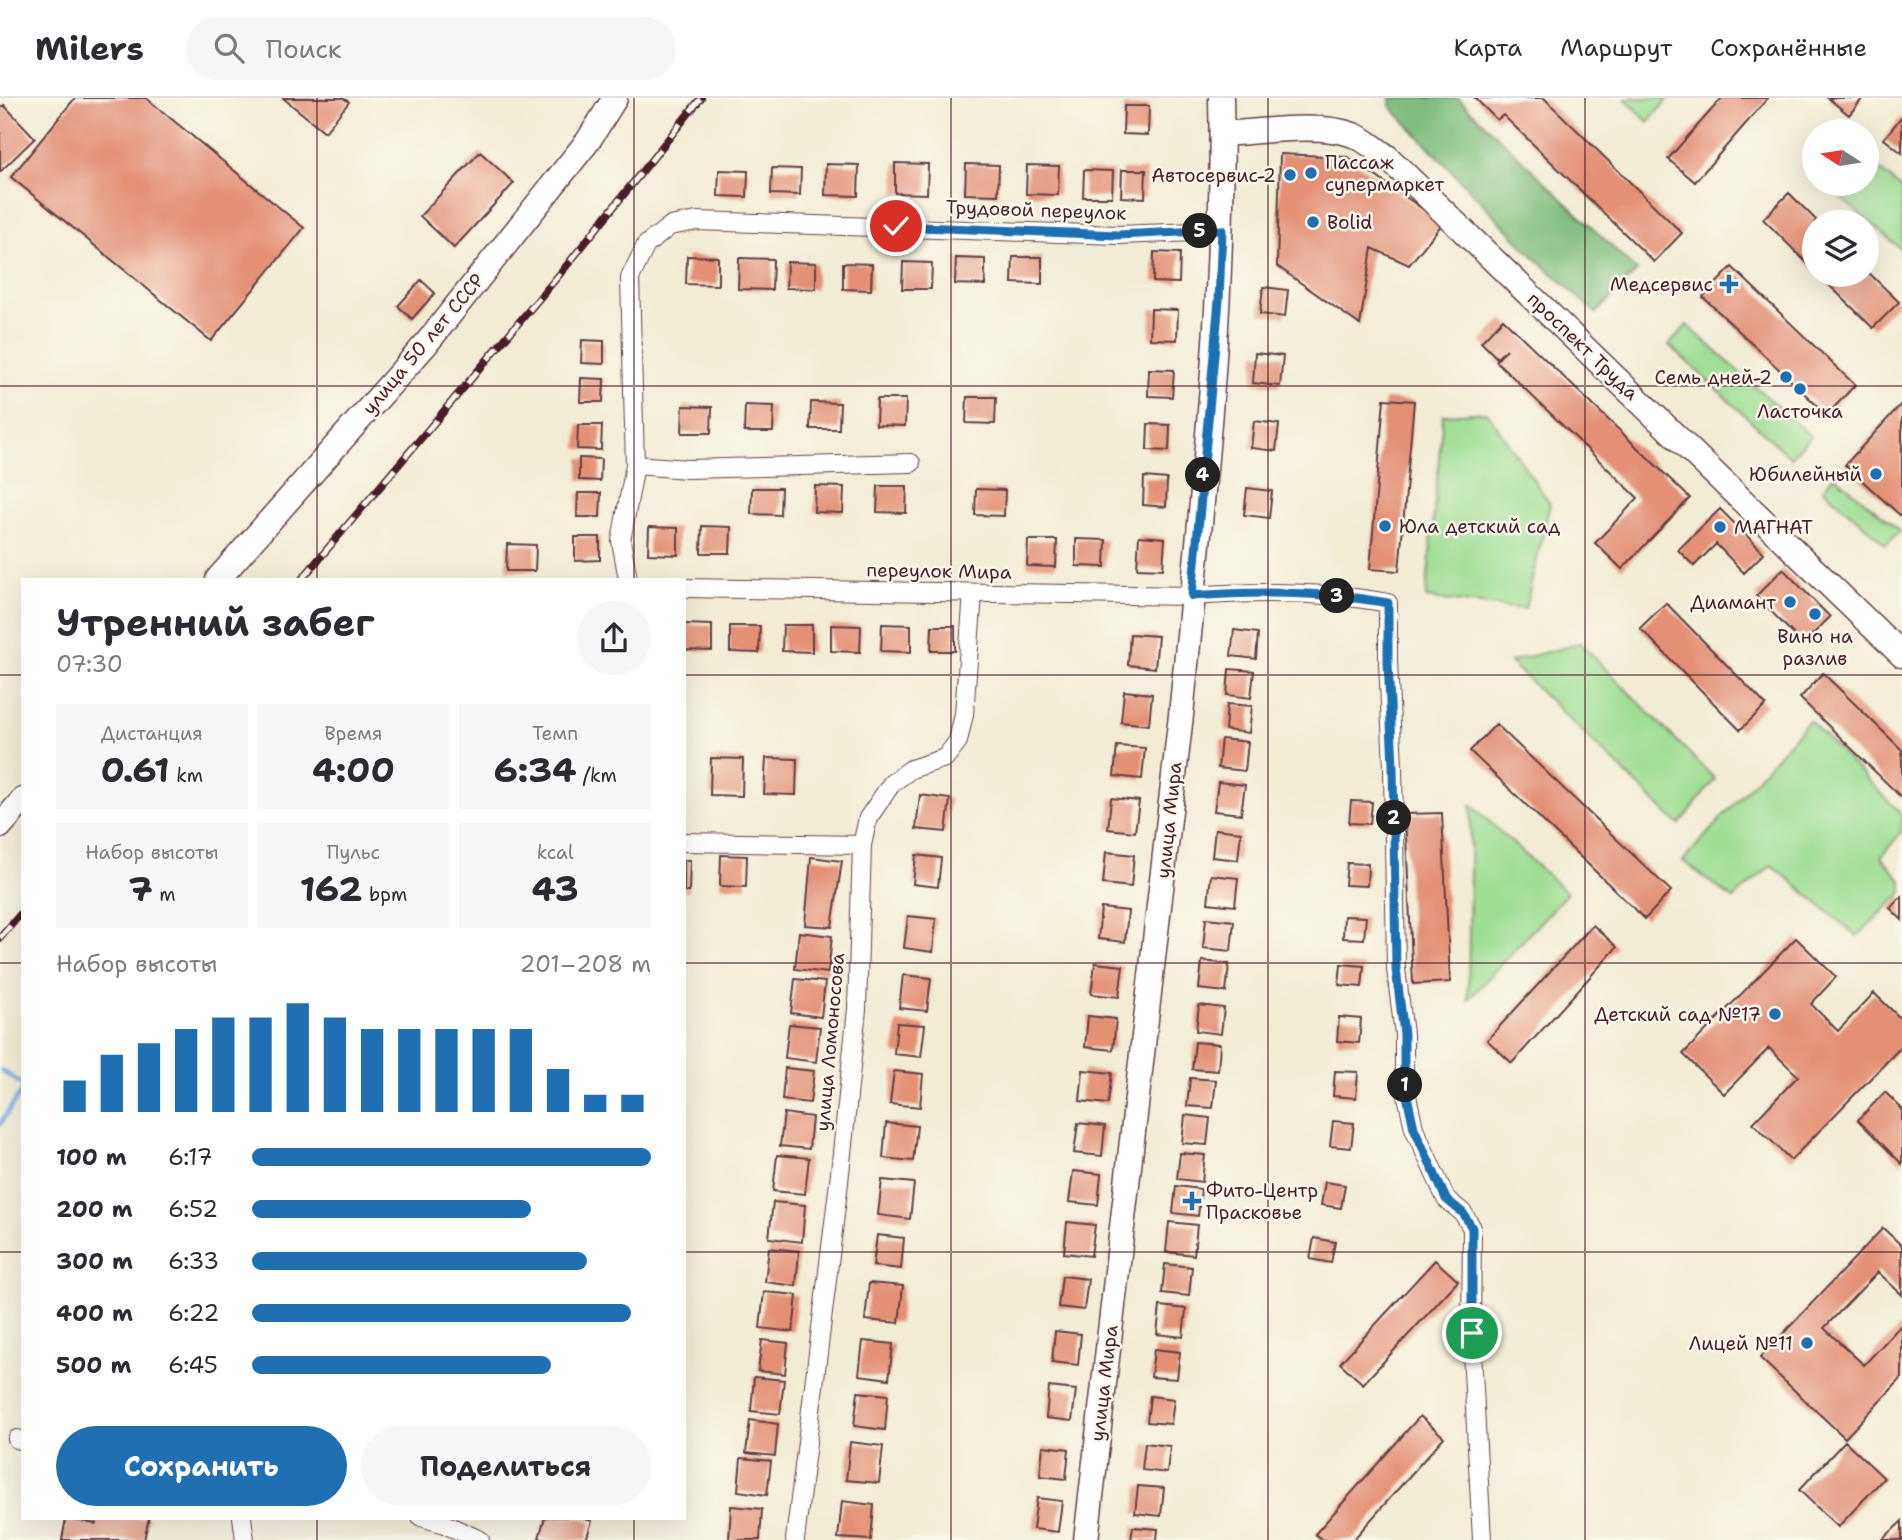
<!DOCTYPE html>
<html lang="ru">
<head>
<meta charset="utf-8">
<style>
  :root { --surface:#fff; --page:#f7f7f7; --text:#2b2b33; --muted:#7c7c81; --line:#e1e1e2; --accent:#1f6fb2 }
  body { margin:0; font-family:"Shantell Sans",sans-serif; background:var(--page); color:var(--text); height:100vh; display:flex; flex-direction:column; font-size:26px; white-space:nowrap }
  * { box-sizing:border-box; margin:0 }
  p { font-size:23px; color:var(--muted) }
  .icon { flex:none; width:38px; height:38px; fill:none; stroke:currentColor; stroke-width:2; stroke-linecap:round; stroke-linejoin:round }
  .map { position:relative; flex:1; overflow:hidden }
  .panel { position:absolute; left:21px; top:480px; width:665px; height:942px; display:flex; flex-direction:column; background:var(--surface); border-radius:0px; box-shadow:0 7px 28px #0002 }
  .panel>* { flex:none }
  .needle { width:46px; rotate:282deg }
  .buttons { position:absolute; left:1802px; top:21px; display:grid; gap:14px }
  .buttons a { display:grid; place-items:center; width:77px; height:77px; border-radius:50%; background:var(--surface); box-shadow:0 7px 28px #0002; font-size:35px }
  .pin { position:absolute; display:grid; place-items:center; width:60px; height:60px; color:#fff; margin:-30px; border:4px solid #fff; border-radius:50%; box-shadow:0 2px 7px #0007 }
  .km { position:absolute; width:35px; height:35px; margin:-18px; border-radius:50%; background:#222; color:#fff; font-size:19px; line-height:35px; text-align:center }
  .round { display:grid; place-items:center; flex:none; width:74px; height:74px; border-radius:37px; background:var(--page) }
  .overview { display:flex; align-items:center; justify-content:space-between; height:119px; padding:0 35px }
  h1 { font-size:38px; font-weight:700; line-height:52px }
  .figures { display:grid; grid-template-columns:repeat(3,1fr); gap:10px; height:119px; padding:7px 35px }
  .figures div { display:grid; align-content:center; border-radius:0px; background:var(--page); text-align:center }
  .figures b { font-size:35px; font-weight:700 }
  .figures small { font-size:19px; font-weight:400 }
  .figures p { font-size:19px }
  .chart { height:196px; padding:14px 35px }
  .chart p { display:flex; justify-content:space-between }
  .chart svg { width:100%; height:126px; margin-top:7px; stroke:var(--accent); stroke-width:6 }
  .cta { display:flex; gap:14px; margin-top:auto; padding:14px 35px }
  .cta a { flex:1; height:80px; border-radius:42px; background:var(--accent); color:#fff; font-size:28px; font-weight:700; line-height:80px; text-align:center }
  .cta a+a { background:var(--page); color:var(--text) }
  ul { padding:0 35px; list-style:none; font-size:23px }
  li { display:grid; grid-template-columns:112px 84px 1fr; align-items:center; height:52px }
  li i { height:18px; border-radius:9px; background:var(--accent) }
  header { display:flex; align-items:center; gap:42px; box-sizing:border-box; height:98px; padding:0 35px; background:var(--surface); border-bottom:2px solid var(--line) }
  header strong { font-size:33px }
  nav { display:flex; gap:38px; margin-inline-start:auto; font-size:24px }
  .search { width:490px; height:63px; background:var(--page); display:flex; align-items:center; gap:18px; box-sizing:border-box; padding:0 24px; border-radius:38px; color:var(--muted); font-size:26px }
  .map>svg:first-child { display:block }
  .green { fill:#9ede93; stroke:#747e5f; stroke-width:2 }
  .forest { fill:#7ebd7d; stroke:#646e54; stroke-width:2 }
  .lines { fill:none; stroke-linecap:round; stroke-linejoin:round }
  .stream { stroke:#74a9e1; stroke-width:5 }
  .building { fill:#e39074 }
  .street-casing { stroke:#633e44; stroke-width:20 }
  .secondary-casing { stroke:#633e44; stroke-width:27 }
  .street { stroke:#fff; stroke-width:18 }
  .secondary { stroke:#fff; stroke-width:24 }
  .rail-casing { stroke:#4a1f2b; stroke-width:8 }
  .rail { stroke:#fbf7ec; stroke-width:5; stroke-dasharray:16; stroke-linecap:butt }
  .route-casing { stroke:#fff; stroke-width:14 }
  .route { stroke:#1f6fb2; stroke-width:9 }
  .grid { fill:none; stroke:#4a1f2b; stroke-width:2; stroke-opacity:0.55 }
  .poi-dot { fill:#1f6fb2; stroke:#fbf7ec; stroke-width:2.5 }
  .labels { text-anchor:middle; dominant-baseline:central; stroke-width:5; stroke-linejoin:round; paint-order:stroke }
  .poi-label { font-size:19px; fill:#4a1f2b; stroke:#fbf7ec; text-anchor:end }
  .street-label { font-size:19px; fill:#4a1f2b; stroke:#fbf7ec }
</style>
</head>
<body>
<header>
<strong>Milers</strong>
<div class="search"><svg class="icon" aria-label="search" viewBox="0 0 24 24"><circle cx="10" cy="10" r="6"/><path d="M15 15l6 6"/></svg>Поиск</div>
<nav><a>Карта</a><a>Маршрут</a><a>Сохранённые</a></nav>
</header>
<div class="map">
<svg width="1902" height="1442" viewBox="0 0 1902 1442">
  <rect width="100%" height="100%" fill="#fbf7ec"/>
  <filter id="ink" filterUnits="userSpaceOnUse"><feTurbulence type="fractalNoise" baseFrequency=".0143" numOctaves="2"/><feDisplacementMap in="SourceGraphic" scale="14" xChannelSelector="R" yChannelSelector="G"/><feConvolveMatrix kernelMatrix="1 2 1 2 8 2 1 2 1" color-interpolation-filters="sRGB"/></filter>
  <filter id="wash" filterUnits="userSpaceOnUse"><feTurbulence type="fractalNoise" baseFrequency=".00686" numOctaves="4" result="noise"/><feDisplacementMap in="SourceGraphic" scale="28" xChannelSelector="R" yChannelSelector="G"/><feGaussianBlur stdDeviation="1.57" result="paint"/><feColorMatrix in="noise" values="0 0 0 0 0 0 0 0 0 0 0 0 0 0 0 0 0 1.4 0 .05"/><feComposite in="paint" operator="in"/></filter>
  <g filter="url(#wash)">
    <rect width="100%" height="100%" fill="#f2ecd5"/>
    <path class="green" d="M1625,0H1669L1648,24Z
      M1867,61L1902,91V152L1825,86H1867Z
      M1687,227L1810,338L1791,360L1669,247Z
      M1487,314L1550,406L1525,511L1426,500L1443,317Z
      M1834,377L1900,433L1886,447L1823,391Z
      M1580,545L1715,681L1679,727L1510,564Z
      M1809,622L1902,717V733L1881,759L1902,783V795L1857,838L1772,767L1733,801L1683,763Z
      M1471,707L1567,795L1468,902Z"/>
    <path class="forest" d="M1390,0H1458L1637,173L1596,215L1530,155L1390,8Z"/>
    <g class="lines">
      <path class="stream" d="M2,973L23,987
        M0,1026L23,991"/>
    </g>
    <g id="blocks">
      <path class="building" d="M75,0H146L304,130L211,243L11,79Z
        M283,0H343L349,4L325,34Z
        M1475,0H1544L1682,135L1654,164L1503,17L1497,22Z
        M1722,0H1768L1695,84L1668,61Z
        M1828,0H1863L1849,17Z
        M4,7L35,40L0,74V11Z
        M1124,8H1149L1148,37L1123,36Z
        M1902,18V55L1884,41Z
        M480,54L514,85L454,150L420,118Z
        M1280,56L1348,59L1443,125L1409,167L1372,150L1360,227L1277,168Z
        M895,65L928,66L927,96L895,95Z
        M826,66L859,67L858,98L825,97Z
        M966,66L999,67L998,97L965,96Z
        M1027,67L1059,68L1058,97L1026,96Z
        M772,70L801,71L800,97L771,96Z
        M719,72L748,73L747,99L718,98Z
        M1084,72L1113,73L1112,99H1083Z
        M1122,72H1146L1145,100L1121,99Z
        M1789,95L1818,124H1815V173L1763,121Z
        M1154,154L1180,155L1179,185L1153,184Z
        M687,158L718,159V187L686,186Z
        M1013,159H1042V186L1012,185Z
        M739,160L773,161L772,192L738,191Z
        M956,160L985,161V187L955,186Z
        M787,164L816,165V191L786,190Z
        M903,164L932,165L931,191H902Z
        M843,165L872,166L871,192L843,191Z
        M1732,169L1855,287L1827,317L1703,199Z
        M1867,173L1899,204L1873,230L1819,177H1867Z
        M421,182L435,195L412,221L398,208Z
        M1263,189L1288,192L1285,219L1260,216Z
        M1151,211L1178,212L1177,242L1150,241Z
        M1503,221L1690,400L1622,471L1595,445L1638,400L1496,263L1507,251L1497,260L1481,244Z
        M582,242L604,243V266L581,265Z
        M1255,255L1283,258L1280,288L1253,285Z
        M1149,271L1174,272L1172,299L1148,298Z
        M581,280L604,281L603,304H580Z
        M967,299H996L995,326L966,325Z
        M877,301H906L905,328L876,327Z
        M1384,301L1414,303L1399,473L1370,471Z
        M811,304L840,305L839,331H810Z
        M1902,305V419L1845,367Z
        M745,307L774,308L773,334H744Z
        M683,308L712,309L711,335H682Z
        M1254,323L1279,326L1276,353L1251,350Z
        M1148,326L1170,327L1169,353L1147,352Z
        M578,327H602L601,352L577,351Z
        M579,360L601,361L600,383L579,382Z
        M1144,379L1167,381L1166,409L1143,407Z
        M815,388L844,389L843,415L814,414Z
        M878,388H907L906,415L877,414Z
        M752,390H781L780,417L751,416Z
        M1247,390L1272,393L1269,420L1244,417Z
        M976,391L1005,392L1004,418L975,417Z
        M578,395H601L600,419H577Z
        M1720,411L1764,455L1744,475L1716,446L1694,468L1678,452Z
        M702,428L731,429L730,455H701Z
        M649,429L678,430V457L648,456Z
        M1139,438L1165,440L1163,471L1137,470Z
        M575,439H600V462L575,463Z
        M1076,441L1106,442L1105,469L1076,468Z
        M1028,442H1057L1056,469L1027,468Z
        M507,446L536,447L535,473H506Z
        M1783,471L1830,519L1803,546L1756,498Z
        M1666,505L1766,607L1740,632L1640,530Z
        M684,526L712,527V553L684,552Z
        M882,526L911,527V554L881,553Z
        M783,527H812V554L782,553Z
        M831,527L861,528L860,554L831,553Z
        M730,528H760L759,555L730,554Z
        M932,528H955V553H931Z
        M1234,532L1258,535L1256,561L1231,558Z
        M1130,536L1158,538L1155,570L1128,567Z
        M1229,571L1254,573L1251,600L1227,597Z
        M1823,575L1902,652V700L1800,600Z
        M1124,593L1152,596L1149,627L1121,624Z
        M1227,606L1252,608L1249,635L1225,632Z
        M1496,626L1671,793L1645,821L1470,653Z
        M1221,641L1248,644L1245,673L1218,670Z
        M1117,648L1145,650L1142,681L1114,678Z
        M711,660L743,661L742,698L710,697Z
        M766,660L797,661L796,697L764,696Z
        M1218,684L1245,687L1241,716L1214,713Z
        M920,697L950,701L946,734L916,731Z
        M1111,700L1139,703L1135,734L1108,731Z
        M1351,703L1372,704L1370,726L1349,725Z
        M1442,715L1450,884L1413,886L1405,716Z
        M1215,731L1241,734L1238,762L1212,759Z
        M1106,754L1134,757L1131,789L1103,786Z
        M721,757L747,758L746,789L720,788Z
        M916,757L941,760L938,789L913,786Z
        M811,759L842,763L832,829L805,827Z
        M684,762H690L689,794H684Z
        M1347,765L1368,766L1367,788L1345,787Z
        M1211,777L1238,780L1235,808L1208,805Z
        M1902,798V822L1890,810Z
        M1101,810L1128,813L1125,844L1098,841Z
        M908,818L936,821L933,854L904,850Z
        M1344,818L1366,819L1364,841L1343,840Z
        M1206,820L1234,823L1231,853L1203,850Z
        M1593,827L1617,849L1512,965L1487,942Z
        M799,834L832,838L828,875L795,871Z
        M1796,840L1836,879L1811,906L1838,933L1874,895L1902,922V948L1791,1062L1753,1025L1798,978L1769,950L1724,996L1683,956Z
        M1202,863L1229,866L1226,894L1199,891Z
        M1095,865L1123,868L1119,899L1091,896Z
        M1341,866L1364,868L1362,889L1339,887Z
        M903,877L931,880L927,913L899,910Z
        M795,881L825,884L821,919L791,915Z
        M1199,907L1224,910L1221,936L1196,933Z
        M1088,918L1116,921L1113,952L1085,949Z
        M1339,919L1361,921L1359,945L1337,943Z
        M897,925L925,927L921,959L894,956Z
        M789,926L820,929L816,964L785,960Z
        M1195,944L1220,946L1218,973L1192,971Z
        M785,970L814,973L810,1005L782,1002Z
        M1083,972L1112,975L1108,1006L1080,1003Z
        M894,973L923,976L920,1009L890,1006Z
        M1335,973L1358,974L1356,1000L1333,998Z
        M1190,980L1216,982L1213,1010L1187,1008Z
        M1885,994L1902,1011V1066L1858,1022Z
        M784,1015L812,1019L809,1051L780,1048Z
        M1185,1017L1210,1020L1207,1047L1182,1045Z
        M1333,1023L1354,1025L1351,1050L1330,1048Z
        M886,1025L917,1028L913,1063L883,1060Z
        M1078,1025L1105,1028L1102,1058L1074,1055Z
        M1180,1055L1205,1057L1202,1084L1177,1081Z
        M777,1057L809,1060L805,1096L773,1093Z
        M1073,1073L1101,1076L1098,1107L1069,1104Z
        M882,1082L914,1085L910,1121L878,1117Z
        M1325,1084L1345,1087L1341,1110L1321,1107Z
        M1176,1088L1201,1091L1198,1118L1173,1115Z
        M773,1104L805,1107L802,1144L769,1140Z
        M1067,1124L1095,1127L1091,1158L1064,1155Z
        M1169,1124L1197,1127L1194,1157L1166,1154Z
        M1883,1130L1902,1148V1197L1878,1174L1824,1230L1864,1267L1902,1226V1280L1845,1340L1760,1260Z
        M877,1137L904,1140L901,1171L873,1168Z
        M1314,1140L1335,1144L1331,1165L1310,1161Z
        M769,1150L799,1153L796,1188L765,1184Z
        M1435,1162L1458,1183L1363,1286L1340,1265Z
        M1165,1166L1192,1169L1189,1198L1162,1195Z
        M1062,1178L1088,1181L1084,1212L1058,1209Z
        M869,1185L903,1188L899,1225L865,1222Z
        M764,1194L797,1197L793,1234L760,1230Z
        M1160,1208L1186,1211L1183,1239L1157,1236Z
        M1055,1233L1081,1236L1078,1267L1052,1264Z
        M762,1242L788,1245L785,1276L758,1273Z
        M863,1243L893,1246L889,1281L859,1277Z
        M1154,1251L1180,1254L1177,1281L1151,1279Z
        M754,1279L784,1282L780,1316L751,1313Z
        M1049,1289L1076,1292L1072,1323L1046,1320Z
        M858,1294L888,1297L885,1332L854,1328Z
        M1150,1298L1174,1301L1171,1326L1147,1324Z
        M1420,1318L1444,1339L1353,1442H1322L1315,1436Z
        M750,1322L778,1326L775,1358L746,1355Z
        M1845,1343L1884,1380L1838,1429L1799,1392Z
        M850,1344L883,1348L879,1385L846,1382Z
        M1145,1345L1170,1348L1167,1375L1142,1372Z
        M1043,1348L1069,1351L1066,1381L1040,1378Z
        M741,1360L771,1363L767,1397L738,1393Z
        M1138,1388L1164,1390L1161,1418L1135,1415Z
        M1037,1400L1062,1403L1058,1434L1033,1431Z
        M842,1403L874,1407L871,1442L838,1440Z
        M731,1408L762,1411L760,1442H729Z
        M97,1419H149L144,1442H62L66,1420L96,1426Z
        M545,1419H578L592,1423L586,1442H546L539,1440Z
        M1902,1423V1442H1882Z
        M1133,1429L1158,1431L1157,1442H1131Z"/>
    </g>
  </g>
  <g filter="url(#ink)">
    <use href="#blocks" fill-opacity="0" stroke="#633e44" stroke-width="2"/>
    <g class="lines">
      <g class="street-casing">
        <path id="street" d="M635,367L688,371L911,365
          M628,481L621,443L635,367L630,180L646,147L670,128L697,123L1118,137L1222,133
          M684,490L1192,498C1257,493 1325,493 1388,505V564L1393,669L1396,871L1404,936V984L1414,1030L1446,1101L1463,1115L1472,1130L1471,1235L1482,1442
          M684,744L862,747
          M17,1341L23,1343
          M242,1419L245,1442
          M421,1419L442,1425L480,1442
          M795,1442L839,1084L857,911L862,747L868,720L892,685L911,671L945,660L958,643L964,616L973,495"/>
      </g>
      <g class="secondary-casing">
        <path id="secondary" d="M1222,36C1257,34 1321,24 1353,37C1365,41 1375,51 1386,58L1902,557
          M218,481L426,246L588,43L615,0
          M0,728L23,702
          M1086,1442L1181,617C1201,412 1226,206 1221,0"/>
      </g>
      <use href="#street" class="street"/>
      <use href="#secondary" class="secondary"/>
      <g class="rail-casing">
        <path id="rail" d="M302,481L564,171L701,0
          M0,840L23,813"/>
      </g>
      <use href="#rail" class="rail"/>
    </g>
  </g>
  <g class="lines" filter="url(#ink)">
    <g class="route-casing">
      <path id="route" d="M896,128L1118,137L1222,132L1219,202L1192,498C1257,493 1325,493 1388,505V564L1393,668L1396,871L1404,936V984L1414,1030L1446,1101L1463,1115L1472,1130V1235"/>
    </g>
    <use href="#route" class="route"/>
  </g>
  <path class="grid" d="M317,0V481M634,0V481M951,0V1442M1268,0V1442M1585,0V1442M0,288H1902M0,577H23M684,577H1902M0,865H23M684,865H1902M0,1154H23M684,1154H1902M317,1419V1442M634,1419V1442"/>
  <g class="poi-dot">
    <circle cx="1311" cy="75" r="7"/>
    <circle cx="1290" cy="77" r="7"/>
    <circle cx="1313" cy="124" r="7"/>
    <path d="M1725.5 175.5h7v7h7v7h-7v7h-7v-7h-7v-7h7z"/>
    <circle cx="1786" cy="279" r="7"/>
    <circle cx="1800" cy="291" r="7"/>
    <circle cx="1876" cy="376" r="7"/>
    <circle cx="1385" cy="428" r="7"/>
    <circle cx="1720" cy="429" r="7"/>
    <circle cx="1790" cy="504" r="7"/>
    <circle cx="1815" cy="516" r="7"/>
    <circle cx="1775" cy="916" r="7"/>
    <path d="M1188.5 1092.5h7v7h7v7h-7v7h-7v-7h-7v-7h7z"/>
    <circle cx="1807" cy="1245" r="7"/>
  </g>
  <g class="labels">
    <g class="poi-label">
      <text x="1325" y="64" text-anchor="start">Пассаж<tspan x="1325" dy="22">супермаркет</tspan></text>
      <text x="1276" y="77">Автосервис-2</text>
      <text x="1327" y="124" text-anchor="start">Bolid</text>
      <text x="1713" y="186">Медсервис</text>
      <text x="1772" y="279">Семь дней-2</text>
      <text x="1800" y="313" text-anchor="middle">Ласточка</text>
      <text x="1862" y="376">Юбилейный</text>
      <text x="1399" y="428" text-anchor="start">Юла детский сад</text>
      <text x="1734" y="429" text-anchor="start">МАГНАТ</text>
      <text x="1776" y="504">Диамант</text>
      <text x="1815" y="538" text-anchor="middle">Вино на<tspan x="1815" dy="22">разлив</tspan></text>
      <text x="1761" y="916">Детский сад №17</text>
      <text x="1206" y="1092" text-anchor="start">Фито-Центр<tspan x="1206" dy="22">Прасковье</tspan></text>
      <text x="1793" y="1245">Лицей №11</text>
    </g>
    <g class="street-label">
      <text transform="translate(1036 112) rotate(2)">Трудовой переулок</text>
      <text transform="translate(423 246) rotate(-50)">улица 50 лет СССР</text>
      <text transform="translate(1583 248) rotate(44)">проспект Труда</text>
      <text transform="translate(939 473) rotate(1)">переулок Мира</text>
      <text transform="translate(1169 722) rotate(-84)">улица Мира</text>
      <text transform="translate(830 944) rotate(-85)">улица Ломоносова</text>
      <text transform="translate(1104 1285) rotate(-83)">улица Мира</text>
    </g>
  </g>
</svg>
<div class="buttons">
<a><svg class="needle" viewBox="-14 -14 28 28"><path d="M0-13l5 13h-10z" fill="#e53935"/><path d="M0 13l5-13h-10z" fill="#7c7c81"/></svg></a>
<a><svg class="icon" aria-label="layers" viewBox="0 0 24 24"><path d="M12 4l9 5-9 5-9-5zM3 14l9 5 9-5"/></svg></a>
</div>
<div class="pin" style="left:1472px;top:1235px;background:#1e9e55"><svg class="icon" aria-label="arrive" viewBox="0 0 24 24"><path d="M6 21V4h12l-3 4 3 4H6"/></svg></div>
<div class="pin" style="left:896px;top:128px;background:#d93025"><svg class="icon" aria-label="check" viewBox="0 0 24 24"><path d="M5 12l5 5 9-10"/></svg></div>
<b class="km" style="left:1405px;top:987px">1</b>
<b class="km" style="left:1394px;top:720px">2</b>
<b class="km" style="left:1337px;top:498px">3</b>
<b class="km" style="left:1203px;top:377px">4</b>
<b class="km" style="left:1200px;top:133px">5</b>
<section class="panel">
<div class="overview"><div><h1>Утренний забег</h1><p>07:30</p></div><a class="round"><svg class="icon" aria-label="share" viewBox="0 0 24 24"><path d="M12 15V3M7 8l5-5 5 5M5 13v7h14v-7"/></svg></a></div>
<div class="figures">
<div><p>Дистанция</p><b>0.61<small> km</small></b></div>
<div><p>Время</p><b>4:00</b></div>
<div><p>Темп</p><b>6:34<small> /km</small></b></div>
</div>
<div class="figures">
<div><p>Набор высоты</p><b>7<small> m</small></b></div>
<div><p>Пульс</p><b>162<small> bpm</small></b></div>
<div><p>kcal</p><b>43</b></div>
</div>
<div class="chart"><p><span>Набор высоты</span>201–208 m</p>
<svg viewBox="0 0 160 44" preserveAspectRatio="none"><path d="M5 44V33M15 44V24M25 44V20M35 44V15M45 44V11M55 44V11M65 44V6M75 44V11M85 44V15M95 44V15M105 44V15M115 44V15M125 44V15M135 44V29M145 44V38M155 44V38"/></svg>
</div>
<ul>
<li><b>100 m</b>6:17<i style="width:100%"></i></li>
<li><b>200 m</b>6:52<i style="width:70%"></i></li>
<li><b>300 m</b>6:33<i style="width:84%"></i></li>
<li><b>400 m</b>6:22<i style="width:95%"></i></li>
<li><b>500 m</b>6:45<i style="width:75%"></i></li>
</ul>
<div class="cta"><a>Сохранить</a><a>Поделиться</a></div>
</section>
</div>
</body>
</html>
